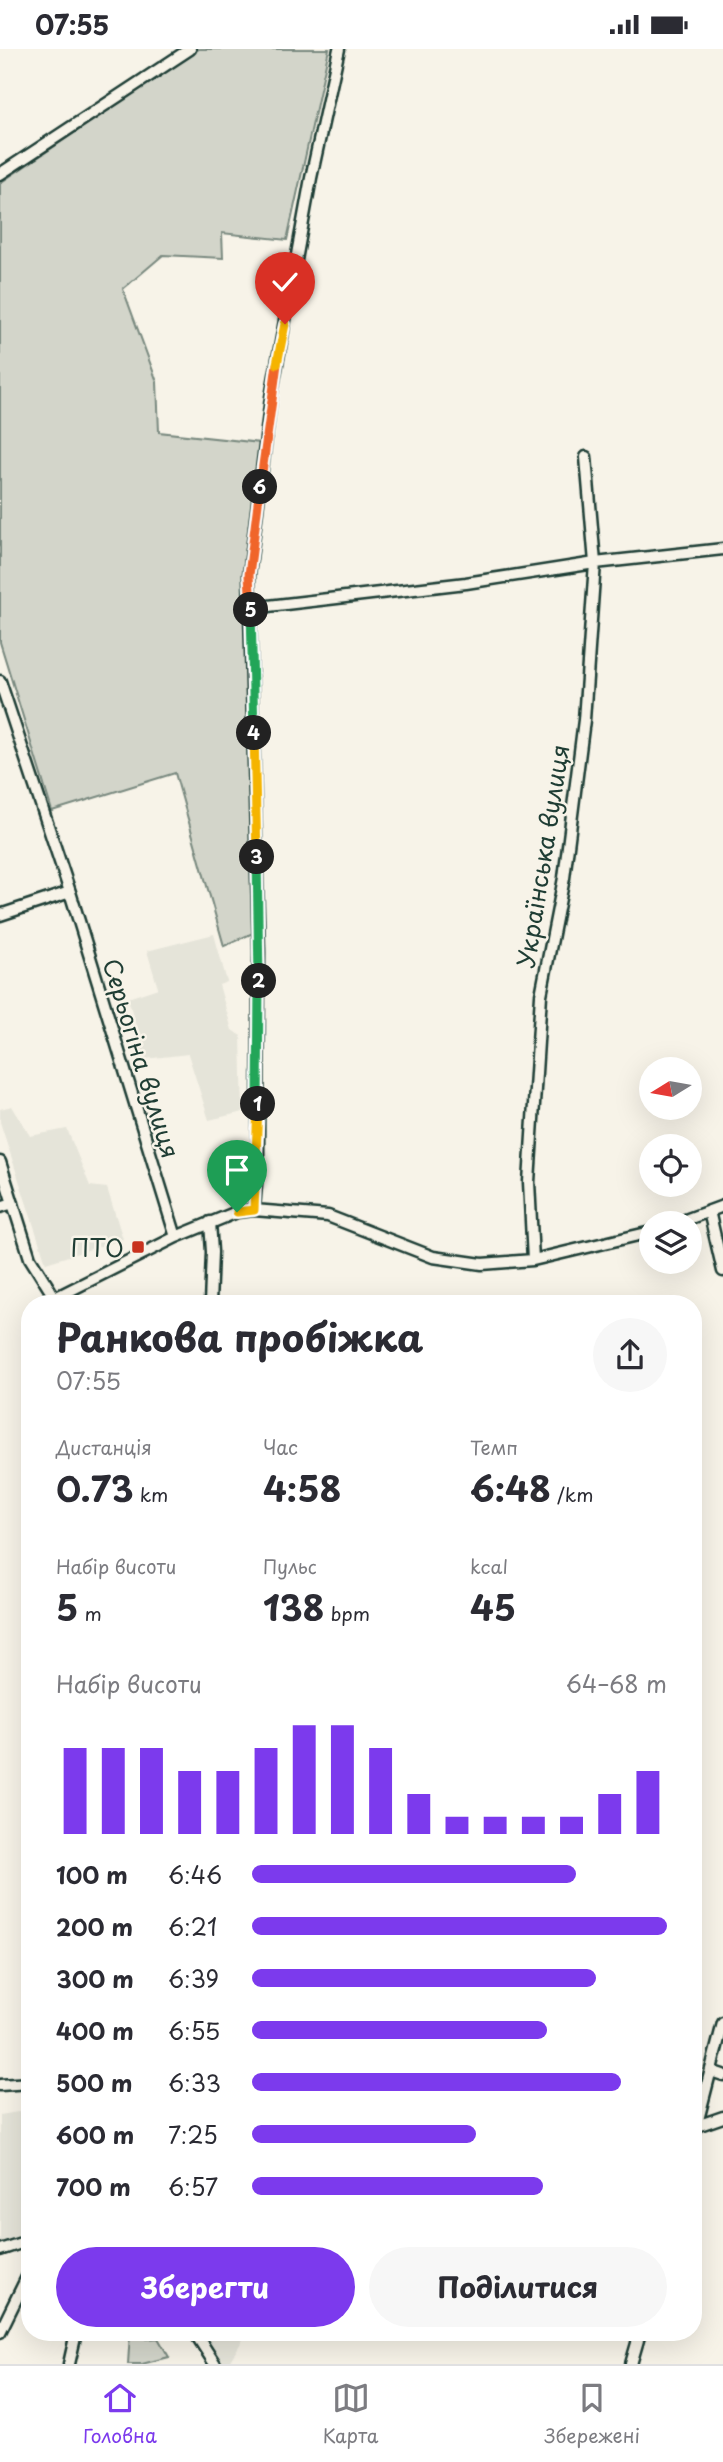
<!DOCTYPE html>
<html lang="uk">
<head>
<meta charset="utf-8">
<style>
  :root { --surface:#fff; --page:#f7f7f7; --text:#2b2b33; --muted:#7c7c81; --line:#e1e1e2; --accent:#7c3aed }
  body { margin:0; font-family:"Playpen Sans",sans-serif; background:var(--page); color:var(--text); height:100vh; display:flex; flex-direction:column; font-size:26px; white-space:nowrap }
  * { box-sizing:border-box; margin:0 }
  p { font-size:23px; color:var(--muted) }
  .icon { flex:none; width:38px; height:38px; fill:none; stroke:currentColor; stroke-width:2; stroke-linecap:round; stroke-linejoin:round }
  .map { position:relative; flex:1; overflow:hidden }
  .details { position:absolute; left:21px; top:1246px; width:681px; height:1046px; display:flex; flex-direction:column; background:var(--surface); border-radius:28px; box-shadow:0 7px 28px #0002 }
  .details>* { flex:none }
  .needle { width:46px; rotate:259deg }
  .tools { position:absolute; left:639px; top:1008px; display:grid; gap:14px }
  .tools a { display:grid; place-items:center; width:63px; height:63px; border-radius:50%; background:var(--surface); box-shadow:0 7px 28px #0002; font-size:35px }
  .pin { position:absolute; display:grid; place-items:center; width:60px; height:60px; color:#fff; margin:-72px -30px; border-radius:50% 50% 50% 0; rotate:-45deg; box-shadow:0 0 7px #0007 }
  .pin .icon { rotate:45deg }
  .km { position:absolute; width:35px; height:35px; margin:-18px; border-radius:50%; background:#222; color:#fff; font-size:19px; line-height:35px; text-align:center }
  .round { display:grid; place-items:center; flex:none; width:74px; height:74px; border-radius:37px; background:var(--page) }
  .summary { display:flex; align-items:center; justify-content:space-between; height:119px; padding:0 35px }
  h1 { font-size:38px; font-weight:700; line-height:52px }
  .figures { display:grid; grid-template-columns:repeat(3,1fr); gap:10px; height:119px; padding:7px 35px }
  .figures div { display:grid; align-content:center }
  .figures b { font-size:35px; font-weight:700 }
  .figures small { font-size:19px; font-weight:400 }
  .figures p { font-size:19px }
  .chart { height:196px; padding:14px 35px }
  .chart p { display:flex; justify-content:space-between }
  .chart svg { width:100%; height:126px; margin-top:7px; stroke:var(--accent); stroke-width:6 }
  .cta { display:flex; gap:14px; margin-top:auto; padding:14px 35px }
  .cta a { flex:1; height:80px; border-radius:42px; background:var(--accent); color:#fff; font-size:28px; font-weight:700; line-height:80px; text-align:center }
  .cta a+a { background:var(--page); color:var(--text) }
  ul { padding:0 35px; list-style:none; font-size:23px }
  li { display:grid; grid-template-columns:112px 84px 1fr; align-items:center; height:52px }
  li i { height:18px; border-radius:9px; background:var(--accent) }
  .status { display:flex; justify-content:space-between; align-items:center; height:49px; padding:0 35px; background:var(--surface); direction:ltr }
  .status svg { height:19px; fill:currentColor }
  .dock { display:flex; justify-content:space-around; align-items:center; height:98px; border-top:2px solid var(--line); background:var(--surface); font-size:19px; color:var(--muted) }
  .dock a { display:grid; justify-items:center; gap:4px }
  .dock .active { color:var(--accent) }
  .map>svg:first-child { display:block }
  .built { fill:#e5e4d9 }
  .green { fill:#d3d5ca; stroke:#79897f; stroke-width:2 }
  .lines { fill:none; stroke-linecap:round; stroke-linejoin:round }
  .minor-casing { stroke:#1f3d34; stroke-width:15 }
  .minor { stroke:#f7f3e8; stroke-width:10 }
  .split-1-casing { stroke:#fff; stroke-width:14 }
  .split-2-casing { stroke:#fff; stroke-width:14 }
  .split-3-casing { stroke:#fff; stroke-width:14 }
  .split-4-casing { stroke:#fff; stroke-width:14 }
  .split-5-casing { stroke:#fff; stroke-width:14 }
  .split-6-casing { stroke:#fff; stroke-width:14 }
  .split-7-casing { stroke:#fff; stroke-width:14 }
  .split-8-casing { stroke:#fff; stroke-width:14 }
  .split-1 { stroke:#f5b400; stroke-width:9 }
  .split-2 { stroke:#22a559; stroke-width:9 }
  .split-3 { stroke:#22a559; stroke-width:9 }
  .split-4 { stroke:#f5b400; stroke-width:9 }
  .split-5 { stroke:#22a559; stroke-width:9 }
  .split-6 { stroke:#f0652b; stroke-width:9 }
  .split-7 { stroke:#f0652b; stroke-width:9 }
  .split-8 { stroke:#f5b400; stroke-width:9 }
  .poi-dot { fill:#c8321e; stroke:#f7f3e8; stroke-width:2.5 }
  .labels { text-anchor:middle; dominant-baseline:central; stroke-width:5; stroke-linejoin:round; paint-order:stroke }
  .street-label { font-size:24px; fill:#1f3d34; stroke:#f7f3e8 }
  .poi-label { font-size:24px; fill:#1f3d34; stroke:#f7f3e8; text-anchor:end }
</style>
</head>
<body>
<div class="status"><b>07:55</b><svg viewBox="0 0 49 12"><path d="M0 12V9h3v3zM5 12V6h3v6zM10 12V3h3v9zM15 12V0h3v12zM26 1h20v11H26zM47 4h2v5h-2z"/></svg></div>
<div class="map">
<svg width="723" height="2315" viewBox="0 0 723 2315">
  <rect width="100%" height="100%" fill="#f7f3e8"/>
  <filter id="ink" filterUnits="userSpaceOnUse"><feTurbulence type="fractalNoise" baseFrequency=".0143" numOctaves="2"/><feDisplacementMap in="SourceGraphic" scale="14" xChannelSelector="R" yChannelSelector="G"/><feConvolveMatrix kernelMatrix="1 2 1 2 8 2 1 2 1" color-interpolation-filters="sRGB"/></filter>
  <g filter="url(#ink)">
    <path class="built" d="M214,885L227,933L219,936L232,981L241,987L243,1063L209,1071L188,1005L145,1010L128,949L158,939L147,902Z
      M12,1057L30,1087L67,1080L90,1137L107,1139L123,1190L46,1214L0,1073V1060Z
      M30,2061V2186L0,2194V2066Z
      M202,2284H247L228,2315H223Z"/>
    <path class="green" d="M199,0H329L287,191L222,184L223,209L163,206L123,240L157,333L159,383L260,394L244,527L253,884L224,897L175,724L52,762L0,593V134Z
      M130,2284H144L147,2290L158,2289L169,2308L142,2315H128Z"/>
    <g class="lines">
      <g class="minor-casing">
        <path id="minor" d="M0,125L190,0
          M251,559L466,534L595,514L723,500
          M0,632L70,843L176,1188
          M0,866L70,843
          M0,1113L30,1209L55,1249L56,1255
          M0,1158L13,1154
          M254,1161L258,1110L259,903L249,526L271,348L311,129L339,0
          M709,1162L723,1222
          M210,1173L212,1203L210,1255
          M677,1174L723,1157
          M533,1211L529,1133L541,946L564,829L584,671L595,514L586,408
          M55,1249L176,1188L237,1163L254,1161L328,1167L433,1208L482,1215L533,1211L651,1183
          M711,2022L723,2026
          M0,2036L30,2034
          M697,2077L723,2068
          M693,2090L723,1974
          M0,2201L30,2191
          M0,2283L30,2222
          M195,2284L215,2315
          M69,2315L76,2284
          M631,2315L640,2284"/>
      </g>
      <use href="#minor" class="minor"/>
    </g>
  </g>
  <g class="lines" filter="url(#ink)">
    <g class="split-1-casing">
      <path id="split-1" d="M237,1163L254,1161L258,1055"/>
    </g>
    <g class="split-2-casing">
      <path id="split-2" d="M258,1055L259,932"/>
    </g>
    <g class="split-3-casing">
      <path id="split-3" d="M257,808L259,932"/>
    </g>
    <g class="split-4-casing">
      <path id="split-4" d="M254,684L257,808"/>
    </g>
    <g class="split-5-casing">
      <path id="split-5" d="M251,561L254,684"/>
    </g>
    <g class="split-6-casing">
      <path id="split-6" d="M251,561L249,526L260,438"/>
    </g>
    <g class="split-7-casing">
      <path id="split-7" d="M260,438L277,315"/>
    </g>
    <g class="split-8-casing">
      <path id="split-8" d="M277,315L285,275"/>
    </g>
    <use href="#split-1" class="split-1"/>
    <use href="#split-2" class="split-2"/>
    <use href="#split-3" class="split-3"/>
    <use href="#split-4" class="split-4"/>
    <use href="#split-5" class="split-5"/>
    <use href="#split-6" class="split-6"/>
    <use href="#split-7" class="split-7"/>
    <use href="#split-8" class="split-8"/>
  </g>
  <rect class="poi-dot" x="131" y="1191" width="14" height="14" rx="3.5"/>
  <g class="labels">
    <g class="street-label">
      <text transform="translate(542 807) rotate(-81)">Українська вулиця</text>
      <text transform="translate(142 1009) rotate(73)">Серьогіна вулиця</text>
    </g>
    <g class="poi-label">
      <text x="124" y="1198">ПТО</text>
    </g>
  </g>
</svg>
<div class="tools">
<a><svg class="needle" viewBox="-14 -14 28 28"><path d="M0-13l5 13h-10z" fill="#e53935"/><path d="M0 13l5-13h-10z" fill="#7c7c81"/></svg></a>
<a><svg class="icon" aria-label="locate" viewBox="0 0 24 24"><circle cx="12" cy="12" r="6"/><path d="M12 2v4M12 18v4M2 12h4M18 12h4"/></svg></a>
<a><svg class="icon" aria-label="layers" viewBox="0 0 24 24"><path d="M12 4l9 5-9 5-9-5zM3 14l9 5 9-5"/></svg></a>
</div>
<div class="pin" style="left:237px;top:1163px;background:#1e9e55"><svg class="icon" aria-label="arrive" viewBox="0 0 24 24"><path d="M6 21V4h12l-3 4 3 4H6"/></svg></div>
<div class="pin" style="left:285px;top:275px;background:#d93025"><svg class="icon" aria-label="check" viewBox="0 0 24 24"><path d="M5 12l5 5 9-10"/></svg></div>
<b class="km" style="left:258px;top:1055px">1</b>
<b class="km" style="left:259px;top:932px">2</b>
<b class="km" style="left:257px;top:808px">3</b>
<b class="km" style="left:254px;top:684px">4</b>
<b class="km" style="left:251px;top:561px">5</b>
<b class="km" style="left:260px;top:438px">6</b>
<section class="details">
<div class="summary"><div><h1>Ранкова пробіжка</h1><p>07:55</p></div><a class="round"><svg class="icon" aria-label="share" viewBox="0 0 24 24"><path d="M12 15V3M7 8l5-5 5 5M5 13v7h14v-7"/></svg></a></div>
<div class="figures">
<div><p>Дистанція</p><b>0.73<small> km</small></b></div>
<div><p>Час</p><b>4:58</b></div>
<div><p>Темп</p><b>6:48<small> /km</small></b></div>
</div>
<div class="figures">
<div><p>Набір висоти</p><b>5<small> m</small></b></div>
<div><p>Пульс</p><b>138<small> bpm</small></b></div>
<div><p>kcal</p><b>45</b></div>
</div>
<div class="chart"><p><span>Набір висоти</span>64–68 m</p>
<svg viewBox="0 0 160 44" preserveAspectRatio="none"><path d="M5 44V14M15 44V14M25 44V14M35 44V22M45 44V22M55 44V14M65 44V6M75 44V6M85 44V14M95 44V30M105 44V38M115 44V38M125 44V38M135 44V38M145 44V30M155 44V22"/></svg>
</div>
<ul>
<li><b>100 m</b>6:46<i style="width:78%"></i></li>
<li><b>200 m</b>6:21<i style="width:100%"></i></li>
<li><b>300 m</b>6:39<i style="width:83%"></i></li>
<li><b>400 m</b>6:55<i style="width:71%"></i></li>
<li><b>500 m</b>6:33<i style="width:89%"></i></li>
<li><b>600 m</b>7:25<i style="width:54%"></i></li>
<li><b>700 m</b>6:57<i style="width:70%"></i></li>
</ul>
<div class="cta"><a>Зберегти</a><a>Поділитися</a></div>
</section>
</div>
<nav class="dock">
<a class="active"><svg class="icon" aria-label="home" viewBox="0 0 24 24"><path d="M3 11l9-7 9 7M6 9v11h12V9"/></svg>Головна</a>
<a><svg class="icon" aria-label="map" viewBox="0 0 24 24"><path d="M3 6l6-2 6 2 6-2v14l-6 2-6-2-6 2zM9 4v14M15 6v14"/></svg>Карта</a>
<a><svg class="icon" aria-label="saved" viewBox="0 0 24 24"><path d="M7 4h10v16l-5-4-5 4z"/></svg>Збережені</a>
</nav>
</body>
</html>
